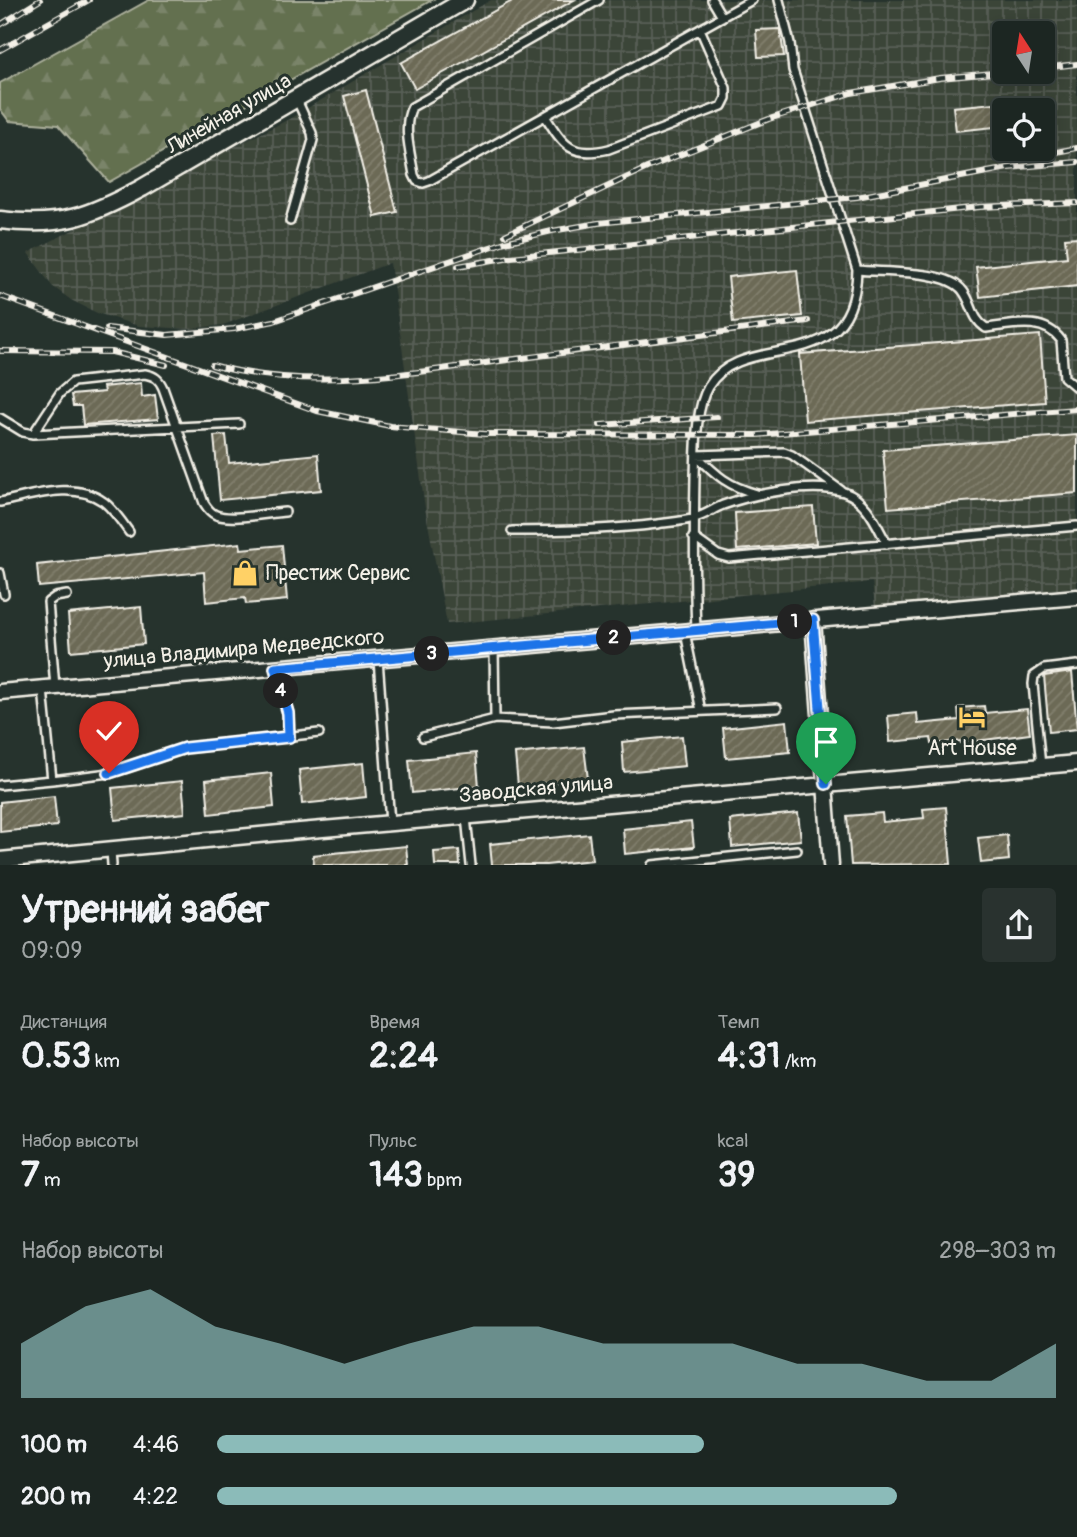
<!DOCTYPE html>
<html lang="ru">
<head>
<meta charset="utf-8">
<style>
  :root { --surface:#1c2622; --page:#29322f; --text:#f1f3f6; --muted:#a0a5a5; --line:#3a4340; --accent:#8bbbb9 }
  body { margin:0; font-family:Pangolin,sans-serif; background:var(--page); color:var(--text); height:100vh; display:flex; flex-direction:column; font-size:26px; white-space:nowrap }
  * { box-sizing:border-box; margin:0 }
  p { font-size:23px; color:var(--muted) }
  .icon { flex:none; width:38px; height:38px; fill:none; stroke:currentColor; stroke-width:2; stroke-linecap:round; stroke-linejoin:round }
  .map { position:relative; height:865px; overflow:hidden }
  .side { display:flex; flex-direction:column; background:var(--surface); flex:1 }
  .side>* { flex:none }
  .needle { width:46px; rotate:348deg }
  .tools { position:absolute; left:992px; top:21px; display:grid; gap:14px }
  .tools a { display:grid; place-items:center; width:63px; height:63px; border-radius:7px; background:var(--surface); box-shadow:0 4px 18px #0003,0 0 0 2px var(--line); font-size:35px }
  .pin { position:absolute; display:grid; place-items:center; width:60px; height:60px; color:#fff; margin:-72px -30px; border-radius:50% 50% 50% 0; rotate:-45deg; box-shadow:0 0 7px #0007 }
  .pin .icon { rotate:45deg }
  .km { position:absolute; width:35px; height:35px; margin:-18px; border-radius:50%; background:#222; color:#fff; font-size:19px; line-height:35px; text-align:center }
  .round { display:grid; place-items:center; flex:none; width:74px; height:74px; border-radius:7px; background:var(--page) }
  .summary { display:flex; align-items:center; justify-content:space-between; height:119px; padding:0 21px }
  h1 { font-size:38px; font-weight:700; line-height:52px }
  .metrics { display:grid; grid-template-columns:repeat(3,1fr); gap:10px; height:119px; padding:7px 21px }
  .metrics div { display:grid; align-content:center }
  .metrics b { font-size:35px; font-weight:700 }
  .metrics small { font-size:19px; font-weight:400 }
  .metrics p { font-size:19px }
  .chart { height:196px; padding:14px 21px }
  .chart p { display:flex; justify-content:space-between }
  .chart svg { width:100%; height:126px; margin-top:7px; fill:var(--accent); opacity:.7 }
  ul { padding:0 21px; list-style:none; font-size:23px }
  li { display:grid; grid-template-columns:112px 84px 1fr; align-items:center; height:52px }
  li i { height:18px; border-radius:9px; background:var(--accent) }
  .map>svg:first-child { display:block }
  .industrial { fill:url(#industrial-grid); fill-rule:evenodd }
  .forest { fill:url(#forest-firs); stroke:#acb09c; stroke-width:2 }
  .building { fill:url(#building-hatch); stroke:#f4f1e8; stroke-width:2 }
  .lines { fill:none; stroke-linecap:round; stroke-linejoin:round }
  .service-casing { stroke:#f4f1e8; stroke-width:12 }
  .minor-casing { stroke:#f4f1e8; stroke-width:19 }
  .tertiary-casing { stroke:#f4f1e8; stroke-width:21 }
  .service { stroke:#26332d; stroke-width:7 }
  .minor { stroke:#26332d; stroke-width:14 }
  .tertiary { stroke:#26332d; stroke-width:16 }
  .rail-casing { stroke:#f4f1e8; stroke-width:6 }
  .rail { stroke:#26332d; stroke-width:3.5; stroke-dasharray:10; stroke-linecap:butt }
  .route-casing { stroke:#fff; stroke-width:14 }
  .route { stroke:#1a73e8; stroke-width:9 }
  .labels { text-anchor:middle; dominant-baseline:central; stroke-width:6; stroke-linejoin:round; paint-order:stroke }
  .street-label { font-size:21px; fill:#f4f1e8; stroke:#26332d }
  .poi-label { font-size:21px; fill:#f4f1e8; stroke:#26332d; text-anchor:start }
</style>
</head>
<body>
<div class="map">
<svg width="1077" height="865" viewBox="0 0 1077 865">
  <defs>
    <pattern id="industrial-grid" width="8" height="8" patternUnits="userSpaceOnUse" patternTransform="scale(1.75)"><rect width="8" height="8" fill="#3b4439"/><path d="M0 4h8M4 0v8" fill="none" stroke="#585f56"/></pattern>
    <pattern id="forest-firs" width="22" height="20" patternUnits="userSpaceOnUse" patternTransform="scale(1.75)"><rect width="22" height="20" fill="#636f50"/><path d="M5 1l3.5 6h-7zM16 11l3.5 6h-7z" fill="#7a8469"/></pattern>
    <pattern id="building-hatch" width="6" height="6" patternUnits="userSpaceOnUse" patternTransform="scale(1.75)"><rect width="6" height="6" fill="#6c6a56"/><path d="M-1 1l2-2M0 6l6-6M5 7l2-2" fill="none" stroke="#82806e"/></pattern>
  </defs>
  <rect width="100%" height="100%" fill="#26332d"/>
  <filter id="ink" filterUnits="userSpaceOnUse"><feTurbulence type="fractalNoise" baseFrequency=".0143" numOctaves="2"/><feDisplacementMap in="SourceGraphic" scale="14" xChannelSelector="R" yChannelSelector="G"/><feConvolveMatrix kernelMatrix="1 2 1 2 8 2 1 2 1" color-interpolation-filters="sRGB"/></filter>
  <g filter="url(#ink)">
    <path class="industrial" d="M491,0H1077V587L875,607L872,582L447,624L425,508L390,263L223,325L189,329L139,326L97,313L71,300L52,286L28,253L289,119ZM1004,33H1043V72H1004ZM1004,110H1043V149H1004Z"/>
    <path class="forest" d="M149,0H432L109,182L58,125L9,121L0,109V83Z"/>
    <path class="building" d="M514,0H574L415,89L401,63Z
      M780,29L784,56L758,57L756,30Z
      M366,90L397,212L375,217L344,96Z
      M1004,102V126L956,131L953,107Z
      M1077,237V286L980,297L976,267L1067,257L1065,238Z
      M797,270L802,316L733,323L728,277Z
      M1040,335L1045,402L805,421L800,354Z
      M141,383L142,397L155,395L158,419L83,425L81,406H73L71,395L104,392L103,387Z
      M226,435L229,463L318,454L321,490L220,500L214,436Z
      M1077,435V493L888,508L883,450Z
      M813,507L816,543L737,550L735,513Z
      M240,543L241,549L282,545L287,600L246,604L245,598L206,602L204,572L39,587L37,565Z
      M141,607L144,644L71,651L68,614Z
      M1072,672L1077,729L1049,732L1044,676Z
      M984,706L985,713L1027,709L1030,734L961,743V741L932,744L931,738L890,742L888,716L917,713L918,724L959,720L958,708Z
      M787,721L790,752L726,758L723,728Z
      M682,736L685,766L624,772L622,742Z
      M584,747L588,779L518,786L515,754Z
      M476,753L479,786L412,793L409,760Z
      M363,763L366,797L302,804L299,770Z
      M271,773L274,807L209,814L206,780Z
      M182,781L185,813L115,820L112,788Z
      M54,796L57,826L0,832V802Z
      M946,807L951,864L851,865L847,816L882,813L883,822L924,818L923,809Z
      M798,813L801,840L732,847L730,820Z
      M691,822L694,847L625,854L623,829Z
      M589,834L592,860L546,865H492L490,844Z
      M1007,835L1009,860L981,863L978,838Z
      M406,846L408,865H314L313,855Z
      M459,850L460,865H435L434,852Z"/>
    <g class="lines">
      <g class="service-casing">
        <path id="service" d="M599,0L412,107C402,126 411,155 414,175L417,181L423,183L429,181L752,0
          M712,0L722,17
          M545,116C564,146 571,158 609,149L722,106L726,98V88L700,29
          M290,221L313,140L312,133L297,100
          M857,270C883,273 947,269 963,291C973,304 971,318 986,328C1013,325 1043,316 1061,340L1064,377L1077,388
          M0,418L23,432L33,434L239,424
          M33,434L60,393L73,382L145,374C155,376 159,379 163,388L204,503C207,508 211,513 216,515C232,521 268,513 285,512
          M757,494C728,486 717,476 696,455L784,452L792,455L842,491
          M0,502C32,496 74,480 104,502C114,510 122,522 129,532
          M512,531C561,531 609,530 657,524C668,522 682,522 694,518C704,516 713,509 723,505C754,494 811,482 844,492C867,500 876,524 887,544
          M693,537L718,555L729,558L1077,526
          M0,573L4,594
          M696,631C694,579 694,528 695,476C696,451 695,409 708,387C745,326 854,384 857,270L793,70L790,43L779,0
          M685,632L701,711
          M494,648L495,719L553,722L614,715L777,708
          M378,659L390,823
          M275,668L288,714L289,737
          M55,687L48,602L55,597L67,595
          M423,737L495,719
          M1041,766L1033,684L1034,676L1044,669L1077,665
          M52,780L109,773L185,748L319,733
          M0,785L52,780L43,689
          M466,817L471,865
          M111,850L112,865
          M652,865L797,850"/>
      </g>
      <g class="minor-casing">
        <path id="minor" d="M813,620L831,865
          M0,692L1077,597
          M0,860L300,831L1077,763"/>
      </g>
      <g class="tertiary-casing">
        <path id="tertiary" d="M0,220C60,228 90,216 142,188L465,0"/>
      </g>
      <use href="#service" class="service"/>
      <use href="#minor" class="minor"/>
      <use href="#tertiary" class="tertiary"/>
      <g class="rail-casing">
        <path id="rail" d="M0,25L40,0
          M0,50L89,0
          M1043,68L1077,64
          M1025,158L1077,148
          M505,235L647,168L769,119L851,93L940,78L1004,72
          M458,266L511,257L980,207L1077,203
          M0,296L317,411L390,426L485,434L757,435L1076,409
          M107,328L167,335L234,329L274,321L505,242L552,231L598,223L857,197L1008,168L1077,162
          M0,351L112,352L166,365
          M212,365C314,393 420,371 523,358C618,345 713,333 808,321
          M600,425L717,417"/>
      </g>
      <use href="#rail" class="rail"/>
    </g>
  </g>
  <g class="lines" filter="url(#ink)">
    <g class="route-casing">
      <path id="route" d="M109,773L185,748L289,737L288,713L275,668L813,620L826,784"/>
    </g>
    <use href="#route" class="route"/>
  </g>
  <defs>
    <g id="shop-bare" transform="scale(2.1)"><path d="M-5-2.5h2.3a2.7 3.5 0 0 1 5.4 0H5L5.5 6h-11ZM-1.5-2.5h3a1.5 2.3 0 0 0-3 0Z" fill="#ffd166" stroke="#26332d" stroke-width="2.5" paint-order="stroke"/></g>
    <g id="hotel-bare" transform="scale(2.1)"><path d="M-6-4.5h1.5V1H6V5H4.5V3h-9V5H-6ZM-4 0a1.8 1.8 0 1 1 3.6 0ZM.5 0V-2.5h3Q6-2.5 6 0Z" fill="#ffd166" stroke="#26332d" stroke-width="2.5" paint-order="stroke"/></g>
  </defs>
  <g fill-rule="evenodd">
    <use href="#shop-bare" x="245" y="573"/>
    <use href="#hotel-bare" x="972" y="717"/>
  </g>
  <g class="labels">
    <g class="street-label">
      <text transform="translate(229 114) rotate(-30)">Линейная улица</text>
      <text transform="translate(244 649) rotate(-5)">улица Владимира Медведского</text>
      <text transform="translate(536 789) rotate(-5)">Заводская улица</text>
    </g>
    <g class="poi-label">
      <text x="266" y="573">Престиж Сервис</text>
      <text x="972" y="748" text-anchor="middle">Art House</text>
    </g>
  </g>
</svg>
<div class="tools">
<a><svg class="needle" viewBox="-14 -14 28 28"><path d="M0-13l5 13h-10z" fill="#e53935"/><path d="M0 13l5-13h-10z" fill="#a0a5a5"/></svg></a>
<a><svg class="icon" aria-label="locate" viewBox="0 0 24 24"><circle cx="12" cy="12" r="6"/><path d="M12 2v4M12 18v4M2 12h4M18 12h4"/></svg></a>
</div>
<div class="pin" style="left:826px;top:784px;background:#1e9e55"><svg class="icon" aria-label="arrive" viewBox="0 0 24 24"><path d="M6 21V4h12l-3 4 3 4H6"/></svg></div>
<div class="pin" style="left:109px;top:773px;background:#d93025"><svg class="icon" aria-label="check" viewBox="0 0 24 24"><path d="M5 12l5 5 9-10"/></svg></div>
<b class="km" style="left:795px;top:622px">1</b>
<b class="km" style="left:614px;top:638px">2</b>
<b class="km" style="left:432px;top:654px">3</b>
<b class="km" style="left:281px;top:691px">4</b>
</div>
<section class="side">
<div class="summary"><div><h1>Утренний забег</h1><p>09:09</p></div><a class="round"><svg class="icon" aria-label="share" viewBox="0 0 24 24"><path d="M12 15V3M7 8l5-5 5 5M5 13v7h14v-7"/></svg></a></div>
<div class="metrics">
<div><p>Дистанция</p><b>0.53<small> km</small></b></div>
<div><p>Время</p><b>2:24</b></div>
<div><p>Темп</p><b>4:31<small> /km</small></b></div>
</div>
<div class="metrics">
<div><p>Набор высоты</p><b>7<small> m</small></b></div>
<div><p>Пульс</p><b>143<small> bpm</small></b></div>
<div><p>kcal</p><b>39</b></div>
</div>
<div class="chart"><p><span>Набор высоты</span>298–303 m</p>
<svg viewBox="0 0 160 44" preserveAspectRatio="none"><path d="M0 44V25L10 12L20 6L30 19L40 25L50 32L60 25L70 19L80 19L90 25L100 25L110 25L120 32L130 32L140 38L150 38L160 25V44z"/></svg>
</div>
<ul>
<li><b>100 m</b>4:46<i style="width:58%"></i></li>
<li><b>200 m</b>4:22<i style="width:81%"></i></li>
</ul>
</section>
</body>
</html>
